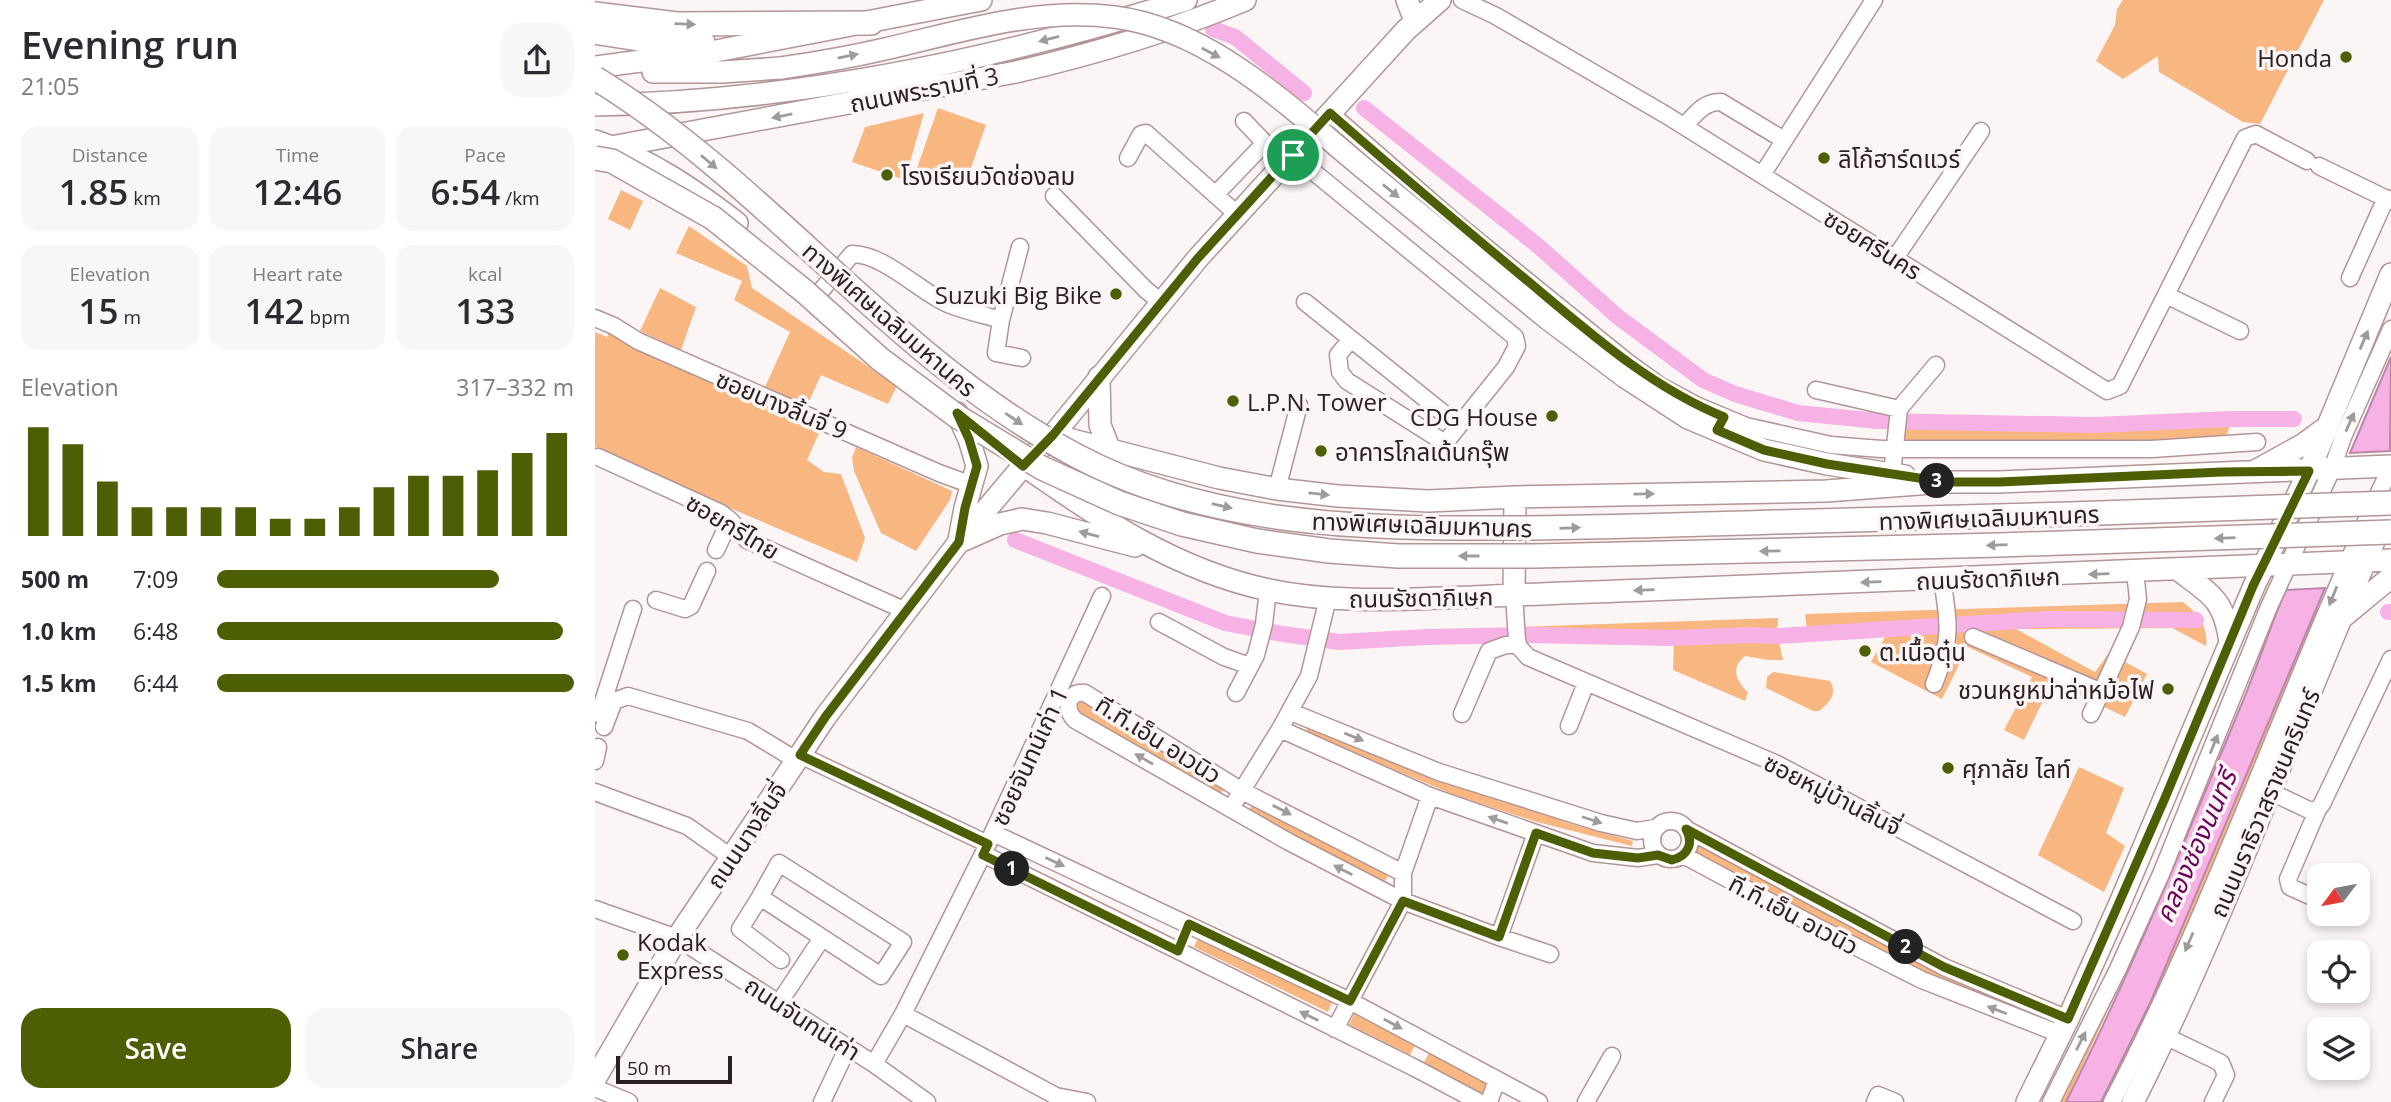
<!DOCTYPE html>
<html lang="en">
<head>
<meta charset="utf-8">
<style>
  :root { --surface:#fff; --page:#f7f7f7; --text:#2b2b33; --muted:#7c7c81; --accent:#4c5f05 }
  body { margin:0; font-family:"Open Sans","Noto Sans Thai",sans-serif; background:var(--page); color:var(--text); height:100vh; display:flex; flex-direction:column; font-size:26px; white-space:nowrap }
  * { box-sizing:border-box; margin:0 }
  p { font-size:23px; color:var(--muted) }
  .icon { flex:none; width:38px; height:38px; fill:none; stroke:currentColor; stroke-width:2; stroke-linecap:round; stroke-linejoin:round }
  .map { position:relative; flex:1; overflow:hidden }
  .drawer { display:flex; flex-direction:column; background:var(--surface); width:595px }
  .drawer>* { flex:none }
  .needle { width:46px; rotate:238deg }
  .buttons { position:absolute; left:1712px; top:863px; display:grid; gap:14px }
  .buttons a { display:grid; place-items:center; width:63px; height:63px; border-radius:14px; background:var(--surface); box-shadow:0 4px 10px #0003; font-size:35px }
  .scale { position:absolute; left:21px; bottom:18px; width:116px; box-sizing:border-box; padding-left:7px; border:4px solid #2c2020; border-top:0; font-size:19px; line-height:24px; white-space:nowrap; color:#2c2020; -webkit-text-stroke:5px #fcf5f5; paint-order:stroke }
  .pin { position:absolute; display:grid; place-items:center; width:60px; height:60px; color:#fff; margin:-30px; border:4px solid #fff; border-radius:50%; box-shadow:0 2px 7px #0007 }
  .km { position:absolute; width:35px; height:35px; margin:-18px; border-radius:50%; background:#222; color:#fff; font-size:19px; line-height:35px; text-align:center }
  .round { display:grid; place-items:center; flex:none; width:74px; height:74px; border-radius:21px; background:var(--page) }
  .headline { display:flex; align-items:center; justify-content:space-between; height:119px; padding:0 21px }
  h1 { font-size:38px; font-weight:600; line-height:52px }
  .figures { display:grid; grid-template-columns:repeat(3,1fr); gap:10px; height:119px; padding:7px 21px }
  .figures div { display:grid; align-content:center; border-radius:18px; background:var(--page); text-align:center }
  .figures b { font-size:35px; font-weight:600 }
  .figures small { font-size:19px; font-weight:400 }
  .figures p { font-size:19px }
  .chart { height:196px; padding:14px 21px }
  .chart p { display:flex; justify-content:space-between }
  .chart svg { width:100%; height:126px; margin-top:7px; stroke:var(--accent); stroke-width:6 }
  .action { display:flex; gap:14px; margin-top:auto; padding:14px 21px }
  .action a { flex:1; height:80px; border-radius:21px; background:var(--accent); color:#fff; font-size:28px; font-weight:600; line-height:80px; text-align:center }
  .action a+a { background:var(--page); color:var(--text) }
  ul { padding:0 21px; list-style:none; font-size:23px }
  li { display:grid; grid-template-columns:112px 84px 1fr; align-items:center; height:52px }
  li i { height:18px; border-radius:9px; background:var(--accent) }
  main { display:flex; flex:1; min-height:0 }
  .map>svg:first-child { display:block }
  .green { fill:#f8b681 }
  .water { fill:#f7b2e5; stroke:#ba86aa; stroke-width:2 }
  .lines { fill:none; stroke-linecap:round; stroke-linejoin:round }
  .canal { stroke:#f7b2e5; stroke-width:16 }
  .minor-casing { stroke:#b49596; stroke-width:19 }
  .major-casing { stroke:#b49596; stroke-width:24 }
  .highway-casing { stroke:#b49596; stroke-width:26 }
  .minor { stroke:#fff; stroke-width:16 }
  .major { stroke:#fff; stroke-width:21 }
  .highway { stroke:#fff; stroke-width:23 }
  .major-bridge-casing { stroke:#b49596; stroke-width:24; stroke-linecap:butt }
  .highway-bridge-casing { stroke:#b49596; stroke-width:26; stroke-linecap:butt }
  .major-bridge { stroke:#fff; stroke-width:21 }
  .highway-bridge { stroke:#fff; stroke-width:23 }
  .oneway { fill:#a09b9b }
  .route-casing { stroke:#fff; stroke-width:14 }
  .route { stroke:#4c5f05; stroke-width:9 }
  .poi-dot { fill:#4c5f05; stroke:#fcf5f5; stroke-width:2.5 }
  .labels { text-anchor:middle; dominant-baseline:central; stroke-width:7; stroke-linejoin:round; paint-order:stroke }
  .poi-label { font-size:24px; fill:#2c2020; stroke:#fcf5f5; text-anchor:start }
  .street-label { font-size:24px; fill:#2c2020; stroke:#fcf5f5 }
  .water-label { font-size:26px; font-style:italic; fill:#6b015b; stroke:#fcf5f5 }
</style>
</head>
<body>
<main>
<section class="drawer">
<div class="headline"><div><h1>Evening run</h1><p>21:05</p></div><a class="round"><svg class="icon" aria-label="share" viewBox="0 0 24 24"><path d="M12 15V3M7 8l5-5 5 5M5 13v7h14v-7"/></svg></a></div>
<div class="figures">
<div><p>Distance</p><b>1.85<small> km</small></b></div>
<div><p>Time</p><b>12:46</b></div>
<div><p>Pace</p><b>6:54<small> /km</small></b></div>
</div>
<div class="figures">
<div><p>Elevation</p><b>15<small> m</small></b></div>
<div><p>Heart rate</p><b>142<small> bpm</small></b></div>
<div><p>kcal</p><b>133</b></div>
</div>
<div class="chart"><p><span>Elevation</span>317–332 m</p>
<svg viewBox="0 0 160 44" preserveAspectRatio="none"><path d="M5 44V6M15 44V12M25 44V25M35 44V34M45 44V34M55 44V34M65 44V34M75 44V38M85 44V38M95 44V34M105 44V27M115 44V23M125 44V23M135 44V21M145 44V15M155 44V8"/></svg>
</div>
<ul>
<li><b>500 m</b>7:09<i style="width:79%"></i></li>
<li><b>1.0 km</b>6:48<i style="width:97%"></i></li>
<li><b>1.5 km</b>6:44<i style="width:100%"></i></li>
</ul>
<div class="action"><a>Save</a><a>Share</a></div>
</section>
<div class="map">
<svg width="1796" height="1102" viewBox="0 0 1796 1102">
  <rect width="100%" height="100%" fill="#fcf5f5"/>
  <path class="green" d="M1528,0H1729L1665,124L1648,122L1564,72L1563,56L1528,79L1501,61L1520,25L1522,9Z
    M343,108L391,125L370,185L322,168Z
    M329,113L310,180L257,162L270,127Z
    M26,190L48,201L35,230L13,219Z
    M94,226L152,266L157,288L302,386L293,404L226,375L212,406L170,387L195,332L139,300L147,281L81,253Z
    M65,288L101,307L86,350L45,331Z
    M15,330L37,348L225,431L212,460L229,472L246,474L270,538L262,562L83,486L0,447V332L12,337Z
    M1305,425L1536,428L1635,425L1626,452L1303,458Z
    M261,447L357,491L355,500L321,551L286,533L259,471L257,458Z
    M1588,602C1602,613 1614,627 1611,646L1577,628L1421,629L1500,672L1514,653L1552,674L1530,717L1457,682L1429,740L1409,730L1437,677L1373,647L1347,699L1276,662L1294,630L1212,631L1210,614Z
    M1722,607L1728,611L1652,797L1513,1102H1506L1556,1001Z
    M1183,618L1182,634L1188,660H1173L1150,656C1135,668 1141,681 1153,692L1150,701L1078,670L1079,641L927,639L925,627Z
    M1178,672L1235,681C1243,694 1234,703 1224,711H1218L1171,688L1172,677Z
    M485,697L630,786L624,797L481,715L478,702Z
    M717,725L817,770L980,825L1038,841L1037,846L942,822L860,795L714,734L711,730Z
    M1484,767L1529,788L1511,833L1530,846L1509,892L1443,855Z
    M657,803L794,874L789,883L654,812Z
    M1105,845L1359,979L1407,998L1408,1002L1403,1006L1322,970L1103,856L1099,851V847Z
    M603,938L737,1002L733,1012L599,947Z
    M1536,960L1471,1102H1460L1524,973Z
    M759,1014L820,1045L815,1055L754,1025Z
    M834,1053L894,1084L889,1094L828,1064Z"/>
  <path class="water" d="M1796,357L1795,451L1755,453Z
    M1730,588L1556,1001L1506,1102H1471C1535,974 1590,841 1645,708C1662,669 1674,628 1691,590Z"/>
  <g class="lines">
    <path class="canal" d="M618,29L640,37L709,93
      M769,108L942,245L1023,317L1108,380L1140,394L1203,413L1282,421L1500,425L1635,419H1699
      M420,540L630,623L688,634L745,642L831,637L934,635L1076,638L1155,635L1182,636L1453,619L1601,620
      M1793,612H1796"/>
    <g class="minor-casing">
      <path id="minor" d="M867,0L901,16L1071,115L1512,391L1525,386L1650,138L1661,134L1712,161
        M735,113L861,223L1031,361L1064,385L1103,406L1151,426L1236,445L1286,449H1557L1662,442
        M1089,126C1100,115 1109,101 1126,102L1189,140
        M698,155L920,337L922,346L911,367L850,443L752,381L745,372L743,355L756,339
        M533,158L546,134L551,133L643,215
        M1724,166L1796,201
        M1167,175L1279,0
        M620,195L666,147L668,141L649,121
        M459,196L551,290L566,302
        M425,247L406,320L401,353L427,358
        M1300,258L1386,131
        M1755,278L1791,198
        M224,293L257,254C289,254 324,291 353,304C370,311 389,315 406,320
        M1571,295L1645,331
        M710,302L863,425
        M0,318L19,326L43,341L344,473L377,485
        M1221,390L1304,409L1297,474
        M1304,409L1341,365
        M3,457L126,513L135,520L152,540L311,611
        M682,489L704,405
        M121,550L135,520
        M919,595L922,640L924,647L933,657L1182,764L1478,921
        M61,600L90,609L96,606L112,571
        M564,622L629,657L655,666
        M1378,637L1507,692
        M1339,684C1356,641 1355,625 1347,580
        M641,693L661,655L669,624L673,590
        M696,712L844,772L1006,823L1042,831L1060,828
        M4,714L38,609
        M867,714L894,651L911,645H923
        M1496,714L1536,627L1543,599L1540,572
        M974,726L991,683
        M9,727L19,701L33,696L153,731L201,760
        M685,729L835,796L998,853L1043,858L1063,855
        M205,755L393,844
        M0,761L3,747
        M0,792L92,826L136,857
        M1676,792L1716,811L1723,809L1727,804L1796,659
        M641,800L685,729L714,676L733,598
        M1723,809L1693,879L1695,887L1724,900
        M1057 840a19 19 0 1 1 38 0a19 19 0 1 1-38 0Z
        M1091,829L1349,967L1473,1019
        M398,833L755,1001L944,1102
        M388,854L820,1068L884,1102
        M1088,855L1224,928L1327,980L1465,1034
        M808,873L647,791L490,693C472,691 469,709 480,720L694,842L808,901L904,937L941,833
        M165,897L184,863L308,942L286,976L165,897L145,929L186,960
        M0,909L82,938L279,1064L332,1102
        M904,937L955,954
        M184,1003L227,938
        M308,1014L461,1096L492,1102
        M740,1029L808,901V873L835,796
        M1570,1036L1626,1063L1631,1075L1618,1102
        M279,1064L308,1014L388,854L507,596
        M0,1088L34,1102
        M227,1102L253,1047
        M894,1102L902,1080
        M991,1102L1017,1056
        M1280,1102L1283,1095L1300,1102
        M1456,1102L1523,969L1566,874L1673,609L1737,469L1748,437L1796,329
        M1517,1102C1625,896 1697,676 1796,467"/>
    </g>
    <g class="major-casing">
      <path id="major" d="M812,0L817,13
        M0,33L49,41L109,42
        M0,67L121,51L386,0
        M58,72H127L186,68
        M0,105C200,102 400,60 591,0
        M0,141C53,158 98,189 142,223
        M16,147L421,72C499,54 576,31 650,0
        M953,319L1030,377L1093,418L1169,450L1232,464L1310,476
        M504,377L505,425L514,448
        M362,413L374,439L382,466L370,508L364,540
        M458,435L624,478L682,489L743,496L833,501L920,497L1231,491L1350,482H1404L1796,466
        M431,467C505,519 583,571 674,590C740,604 809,599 877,597C935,594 994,592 1052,590C1300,582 1548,572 1796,560
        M1662,470L1709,444L1732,427
        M369,540L405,524L427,519L452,523L540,546
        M1582,569C1615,594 1629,598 1635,642
        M919,595L920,497
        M1749,616L1796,577
        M0,1079L82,938L205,755L231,716L364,542L428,466L458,435L603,258L811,30L845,0
        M1432,1102L1473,1019L1525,903L1659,586L1714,471L1796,274
        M1538,1102C1636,908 1706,701 1796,503"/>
    </g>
    <g class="highway-casing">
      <path id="highway" d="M0,14L82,24L276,23"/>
    </g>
    <use href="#minor" class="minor"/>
    <use href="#major" class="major"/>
    <use href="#highway" class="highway"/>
    <g class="major-bridge-casing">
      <path id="major-bridge" d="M186,68C221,63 255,57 290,49C364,32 441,7 519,17C617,29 700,112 773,172C833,221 893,270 953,319"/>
    </g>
    <g class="highway-bridge-casing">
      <path id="highway-bridge" d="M0,78C175,185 299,360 482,456C612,525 766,529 910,528C1001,528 1091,525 1182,522C1387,517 1591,511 1796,503
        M0,158L17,161L118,218L209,291L285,359L363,417L447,468L524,503L587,524L662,541L734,551L803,556H940L1404,545L1796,532"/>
    </g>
    <use href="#major-bridge" class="major-bridge"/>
    <use href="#highway-bridge" class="highway-bridge"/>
  </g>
  <defs><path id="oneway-solid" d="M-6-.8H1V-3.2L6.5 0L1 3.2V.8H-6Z" transform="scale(1.75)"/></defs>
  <g class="oneway">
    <use href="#oneway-solid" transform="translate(90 24) rotate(2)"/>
    <use href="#oneway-solid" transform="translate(454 39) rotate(166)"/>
    <use href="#oneway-solid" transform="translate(616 53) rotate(28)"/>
    <use href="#oneway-solid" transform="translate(253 56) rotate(-11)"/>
    <use href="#oneway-solid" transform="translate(187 116) rotate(169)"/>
    <use href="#oneway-solid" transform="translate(114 162) rotate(40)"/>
    <use href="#oneway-solid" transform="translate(796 191) rotate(39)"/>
    <use href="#oneway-solid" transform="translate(1769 340) rotate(-67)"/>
    <use href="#oneway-solid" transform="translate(419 419) rotate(34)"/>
    <use href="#oneway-solid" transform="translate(1755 422) rotate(-66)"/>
    <use href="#oneway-solid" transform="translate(724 494) rotate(6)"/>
    <use href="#oneway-solid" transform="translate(1049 494) rotate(-1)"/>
    <use href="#oneway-solid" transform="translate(627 506) rotate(13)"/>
    <use href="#oneway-solid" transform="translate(975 528) rotate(-2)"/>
    <use href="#oneway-solid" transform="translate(494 534) rotate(-165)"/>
    <use href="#oneway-solid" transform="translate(1630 538) rotate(178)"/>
    <use href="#oneway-solid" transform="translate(1402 545) rotate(178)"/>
    <use href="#oneway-solid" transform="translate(1175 551) rotate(179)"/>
    <use href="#oneway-solid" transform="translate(874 556) rotate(180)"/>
    <use href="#oneway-solid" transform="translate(1504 574) rotate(178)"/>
    <use href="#oneway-solid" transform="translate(1276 582) rotate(178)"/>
    <use href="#oneway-solid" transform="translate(1049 590) rotate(178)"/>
    <use href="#oneway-solid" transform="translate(1738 596) rotate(112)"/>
    <use href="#oneway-solid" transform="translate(759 737) rotate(22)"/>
    <use href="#oneway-solid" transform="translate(1619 744) rotate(-68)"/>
    <use href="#oneway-solid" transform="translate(549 759) rotate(-150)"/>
    <use href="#oneway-solid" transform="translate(687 810) rotate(27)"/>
    <use href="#oneway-solid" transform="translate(903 820) rotate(-161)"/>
    <use href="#oneway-solid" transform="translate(997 820) rotate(18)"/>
    <use href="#oneway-solid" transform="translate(460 862) rotate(25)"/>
    <use href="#oneway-solid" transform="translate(748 870) rotate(-153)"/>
    <use href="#oneway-solid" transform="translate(1594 942) rotate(113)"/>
    <use href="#oneway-solid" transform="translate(1402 1010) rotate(-159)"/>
    <use href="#oneway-solid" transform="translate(714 1016) rotate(-154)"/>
    <use href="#oneway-solid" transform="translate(798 1024) rotate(28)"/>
    <use href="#oneway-solid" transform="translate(1486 1041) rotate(-63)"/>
  </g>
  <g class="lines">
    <g class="route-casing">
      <path id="route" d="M735,113C795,166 856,217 917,268C984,323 1048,384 1129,417L1122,430L1169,450L1232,464L1350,482H1404L1627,472L1714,471L1658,586L1570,798L1473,1019L1349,967L1091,829C1099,843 1093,856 1077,860L1063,855L1043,858L998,853L941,833L904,937L808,901L755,1001L594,924L583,951L388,855L393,844L205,755L231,716L364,542L370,508L382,466L374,439L362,413L428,466L458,435L603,258Z"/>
    </g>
    <use href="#route" class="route"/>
  </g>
  <g class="poi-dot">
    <circle cx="1751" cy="57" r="7"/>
    <circle cx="1229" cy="158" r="7"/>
    <circle cx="292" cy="175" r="7"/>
    <circle cx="521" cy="294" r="7"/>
    <circle cx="638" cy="401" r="7"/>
    <circle cx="957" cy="416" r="7"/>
    <circle cx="726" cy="451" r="7"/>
    <circle cx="1270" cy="651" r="7"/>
    <circle cx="1573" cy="689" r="7"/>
    <circle cx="1353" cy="768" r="7"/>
    <circle cx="28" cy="955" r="7"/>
  </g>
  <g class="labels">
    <g class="poi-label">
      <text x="1737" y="57" text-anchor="end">Honda</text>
      <text x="1243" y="158">ลิโก้ฮาร์ดแวร์</text>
      <text x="306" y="175">โรงเรียนวัดช่องลม</text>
      <text x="507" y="294" text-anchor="end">Suzuki Big Bike</text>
      <text x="652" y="401">L.P.N. Tower</text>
      <text x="943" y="416" text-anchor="end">CDG House</text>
      <text x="740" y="451">อาคารโกลเด้นกรุ๊พ</text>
      <text x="1284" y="651">ต.เนื้อตุ๋น</text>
      <text x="1559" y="689" text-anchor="end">ชวนหยูหม่าล่าหม้อไฟ</text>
      <text x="1367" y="768">ศุภาลัย ไลท์</text>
      <text x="42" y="941">Kodak<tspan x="42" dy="28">Express</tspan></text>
    </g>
    <g class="street-label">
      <text transform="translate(329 89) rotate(-11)">ถนนพระรามที่ 3</text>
      <text transform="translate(1278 244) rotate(32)">ซอยศรีนคร</text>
      <text transform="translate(295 319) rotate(41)">ทางพิเศษเฉลิมมหานคร</text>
      <text transform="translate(187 404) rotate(23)">ซอยนางลิ้นจี่ 9</text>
      <text transform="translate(1394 517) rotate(-2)">ทางพิเศษเฉลิมมหานคร</text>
      <text transform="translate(827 524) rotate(2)">ทางพิเศษเฉลิมมหานคร</text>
      <text transform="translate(138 526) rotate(31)">ซอยกรีไทย</text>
      <text transform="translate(1393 578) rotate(-2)">ถนนรัชดาภิเษก</text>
      <text transform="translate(826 597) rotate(-1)">ถนนรัชดาภิเษก</text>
      <text transform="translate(564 739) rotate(32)">ที.ที.เอ็น อเวนิว</text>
      <text transform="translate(434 756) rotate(-65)">ซอยจันทน์เก่า 1</text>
      <text transform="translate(1238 794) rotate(27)">ซอยหมู่บ้านลิ้นจี่</text>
      <text transform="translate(1669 803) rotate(-67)">ถนนนราธิวาสราชนครินทร์</text>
      <text transform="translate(151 835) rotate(-56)">ถนนนางลิ้นจี่</text>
      <text transform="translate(1199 914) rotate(28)">ที.ที.เอ็น อเวนิว</text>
      <text transform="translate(208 1018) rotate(33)">ถนนจันทน์เก่า</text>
    </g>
    <g class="water-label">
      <text transform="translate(1600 846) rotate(-66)">คลองช่องนนทรี</text>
    </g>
  </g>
</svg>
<div class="buttons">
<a><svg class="needle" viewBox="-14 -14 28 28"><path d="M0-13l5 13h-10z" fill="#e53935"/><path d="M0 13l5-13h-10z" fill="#7c7c81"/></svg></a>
<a><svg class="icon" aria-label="locate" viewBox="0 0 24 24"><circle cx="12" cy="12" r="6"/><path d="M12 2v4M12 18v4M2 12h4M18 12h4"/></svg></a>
<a><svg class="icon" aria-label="layers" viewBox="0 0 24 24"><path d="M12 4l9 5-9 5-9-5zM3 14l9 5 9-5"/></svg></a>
</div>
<div class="scale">50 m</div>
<div class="pin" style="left:698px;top:155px;background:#1e9e55"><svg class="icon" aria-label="arrive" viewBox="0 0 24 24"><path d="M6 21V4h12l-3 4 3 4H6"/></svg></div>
<b class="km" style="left:417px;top:869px">1</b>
<b class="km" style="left:1311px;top:947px">2</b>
<b class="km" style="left:1342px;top:481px">3</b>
</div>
</main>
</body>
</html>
